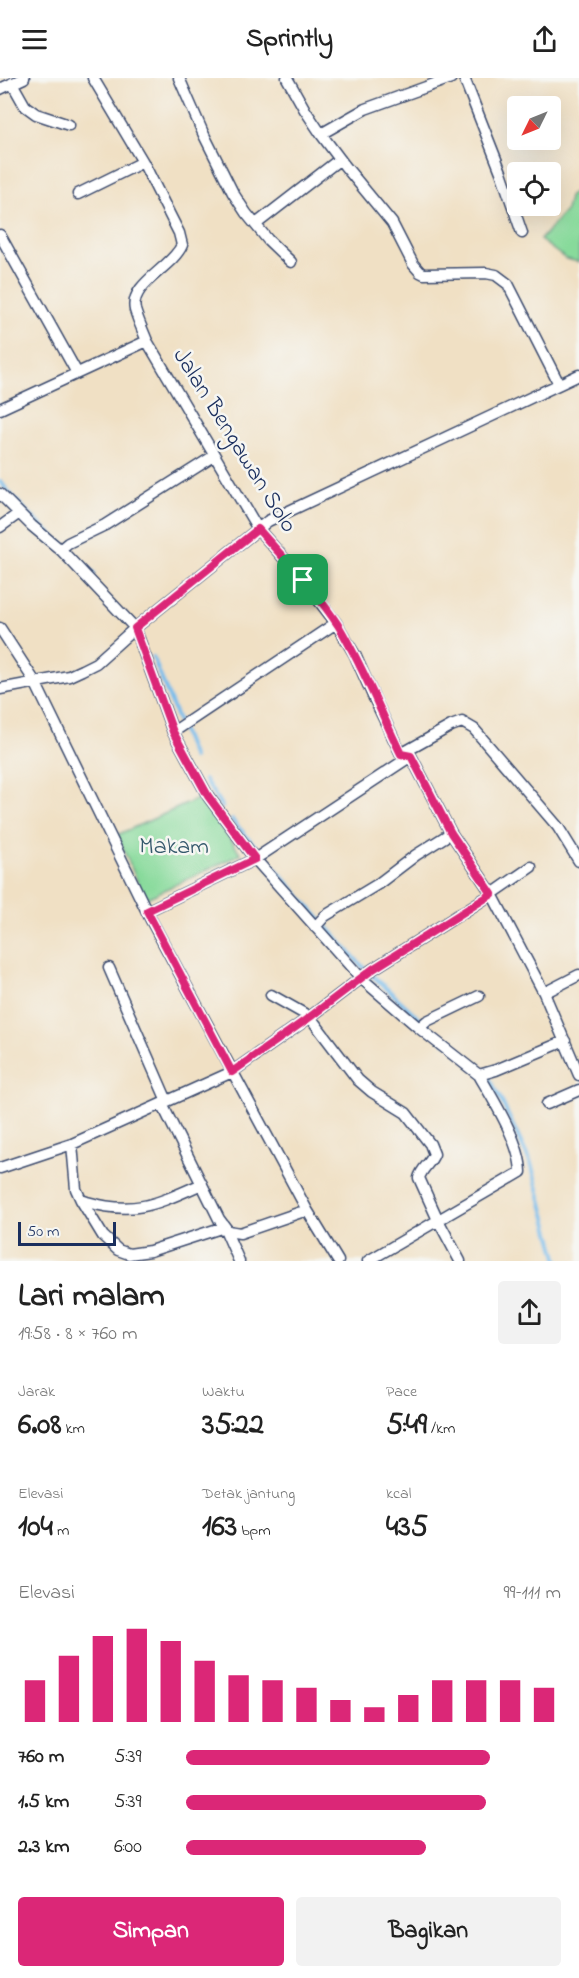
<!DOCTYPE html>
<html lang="id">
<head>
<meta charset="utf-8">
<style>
  :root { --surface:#fff; --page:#f2f2f2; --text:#222; --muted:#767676; --accent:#db2777 }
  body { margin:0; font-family:"Indie Flower",sans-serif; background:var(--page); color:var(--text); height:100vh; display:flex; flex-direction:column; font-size:22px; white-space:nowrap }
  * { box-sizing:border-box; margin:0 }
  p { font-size:20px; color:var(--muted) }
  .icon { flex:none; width:33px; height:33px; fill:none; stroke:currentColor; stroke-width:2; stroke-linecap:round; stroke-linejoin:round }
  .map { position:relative; height:1183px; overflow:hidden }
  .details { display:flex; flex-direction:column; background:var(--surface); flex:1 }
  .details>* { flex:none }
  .needle { width:39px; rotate:227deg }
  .controls { position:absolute; left:507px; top:18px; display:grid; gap:12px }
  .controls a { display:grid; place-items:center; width:54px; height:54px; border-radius:6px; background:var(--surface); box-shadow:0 6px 24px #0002; font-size:30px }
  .scale { position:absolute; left:18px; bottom:15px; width:98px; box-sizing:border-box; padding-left:6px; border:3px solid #1b2f5e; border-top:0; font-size:16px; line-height:21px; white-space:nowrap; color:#1b2f5e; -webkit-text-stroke:4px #f6f6f2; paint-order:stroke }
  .pin { position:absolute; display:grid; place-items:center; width:51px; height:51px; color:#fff; margin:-26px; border-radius:12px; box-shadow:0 3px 9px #0006 }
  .round { display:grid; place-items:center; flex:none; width:63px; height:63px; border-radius:6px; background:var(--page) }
  .summary { display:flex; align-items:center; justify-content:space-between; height:102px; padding:0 18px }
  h1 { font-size:33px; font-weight:800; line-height:45px }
  .stats { display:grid; grid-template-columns:repeat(3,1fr); gap:9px; height:102px; padding:6px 18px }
  .stats div { display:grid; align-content:center }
  .stats b { font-size:30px; font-weight:800 }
  .stats small { font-size:16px; font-weight:400 }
  .stats p { font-size:16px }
  .chart { height:168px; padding:12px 18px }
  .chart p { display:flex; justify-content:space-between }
  .chart svg { width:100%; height:108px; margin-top:6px; stroke:var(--accent); stroke-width:6 }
  .cta { display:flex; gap:12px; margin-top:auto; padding:12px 18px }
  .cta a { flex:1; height:69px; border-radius:6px; background:var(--accent); color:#fff; font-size:24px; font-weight:800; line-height:69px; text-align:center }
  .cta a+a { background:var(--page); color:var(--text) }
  ul { padding:0 18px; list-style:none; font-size:20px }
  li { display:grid; grid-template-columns:96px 72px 1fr; align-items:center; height:45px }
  li i { height:15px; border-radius:8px; background:var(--accent) }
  header { display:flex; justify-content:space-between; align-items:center; height:78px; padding:0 18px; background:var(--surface); font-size:27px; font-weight:800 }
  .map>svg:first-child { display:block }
  .green { fill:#88da9b; stroke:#52847c; stroke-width:1.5 }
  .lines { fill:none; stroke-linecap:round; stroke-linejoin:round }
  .stream { stroke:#74bcec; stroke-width:4 }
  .street-casing { stroke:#3b4a6d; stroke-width:13 }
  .street { stroke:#fff; stroke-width:10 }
  .route-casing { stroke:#fff; stroke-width:12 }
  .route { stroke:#db2777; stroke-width:8 }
  .labels { text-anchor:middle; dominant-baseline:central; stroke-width:5; stroke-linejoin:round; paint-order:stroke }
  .street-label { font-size:24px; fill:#1b2f5e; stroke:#f6f6f2 }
  .park-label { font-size:24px; fill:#365a6d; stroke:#f6f6f2 }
</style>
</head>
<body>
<header><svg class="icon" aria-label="menu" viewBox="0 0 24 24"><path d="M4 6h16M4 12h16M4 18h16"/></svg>Sprintly<svg class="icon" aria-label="share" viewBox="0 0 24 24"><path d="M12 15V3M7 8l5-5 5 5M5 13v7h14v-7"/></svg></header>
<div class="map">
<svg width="579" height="1183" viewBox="0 0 579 1183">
  <rect width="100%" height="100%" fill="#f6f6f2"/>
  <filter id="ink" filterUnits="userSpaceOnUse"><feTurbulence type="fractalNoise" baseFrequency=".0167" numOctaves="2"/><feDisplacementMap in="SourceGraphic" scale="12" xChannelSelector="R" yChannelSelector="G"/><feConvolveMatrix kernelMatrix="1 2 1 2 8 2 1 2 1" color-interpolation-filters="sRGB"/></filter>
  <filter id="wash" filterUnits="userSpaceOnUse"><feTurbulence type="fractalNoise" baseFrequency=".008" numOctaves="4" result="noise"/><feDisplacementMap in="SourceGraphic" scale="24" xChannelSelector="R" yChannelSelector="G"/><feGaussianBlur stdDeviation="1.35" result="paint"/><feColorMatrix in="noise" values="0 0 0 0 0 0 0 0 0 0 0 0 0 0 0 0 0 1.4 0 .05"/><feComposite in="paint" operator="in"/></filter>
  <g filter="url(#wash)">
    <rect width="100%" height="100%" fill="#f0e0c4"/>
    <path class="green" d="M579,110V184L566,181L540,162L566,132L569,119Z
      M200,720L241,776L145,821L117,757Z"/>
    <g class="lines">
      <path class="stream" d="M0,403C26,438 63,465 94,496
        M153,579L193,680
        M205,702L222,729
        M232,742L360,886L445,964
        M489,1000L501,1022L531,1086L558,1183"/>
    </g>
  </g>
  <g filter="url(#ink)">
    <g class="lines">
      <g class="street-casing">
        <path id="street" d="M93,0L143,84L179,155L182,167C172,190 129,206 135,232C138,242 143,253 147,263L258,451L303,502L336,545L355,577L374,620L401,676L411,678L451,755L492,816L544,915L579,997
          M179,0L203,55L233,115L246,135L268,162L291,184
          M287,0L305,32L321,56L365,31L451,0
          M464,0L501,94L522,155
          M12,5L25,28L36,36L69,47
          M0,11L24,0
          M321,56L345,88L392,145L413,186L420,194L424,196L486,195L496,197L508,206L559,306
          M78,116L143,84
          M256,146L340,81
          M0,157L77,295
          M0,331L147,263
          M0,416L32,448L62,473L135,550L173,654L208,718L255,781L361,900L419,950L479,997L496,992L565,963
          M0,449L18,436
          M62,473V470L68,465L105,447L214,378
          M0,550L35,604L151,842L307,1132L338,1183
          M0,611L69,598L82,592L96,585L135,550L268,443L579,297
          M173,654L336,545
          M401,676L451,648L462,644L474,651L558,749L579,783
          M147,833L255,781L411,678
          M315,849L325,838L378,806L416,777L451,755
          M109,890L167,1023
          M544,915L579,897
          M271,917L310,939L358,1002L372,1014L406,1035L430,1066L434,1076C430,1086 422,1090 419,1100L438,1142L460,1183
          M419,950L427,943L479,918
          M162,1026L219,1141L228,1153L240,1155L307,1132
          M547,1026L579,1012
          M72,1066L76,1111L81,1122L87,1124C136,1138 158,1125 202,1106
          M0,1090L72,1066L232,994L310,939L373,891L492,816L531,789
          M81,1122L103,1158L118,1172L129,1176L150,1173L224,1149L239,1183
          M368,1183L521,1094C520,1064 494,1023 479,997"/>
      </g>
      <use href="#street" class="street"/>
    </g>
  </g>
  <g class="lines" filter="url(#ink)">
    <g class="route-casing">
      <path id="route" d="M258,451C285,482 316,513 338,547C363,588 380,633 401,676L411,678L451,755L492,816L373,891L310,939L232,994L147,833L255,781L208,718L173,654L135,550Z"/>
    </g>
    <use href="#route" class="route"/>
  </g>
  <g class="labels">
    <g class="street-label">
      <text transform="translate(234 363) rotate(58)">Jalan Bengawan Solo</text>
    </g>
    <g class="park-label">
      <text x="174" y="769">Makam</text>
    </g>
  </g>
</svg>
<div class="controls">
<a><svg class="needle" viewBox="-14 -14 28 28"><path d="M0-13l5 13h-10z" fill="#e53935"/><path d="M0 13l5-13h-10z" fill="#767676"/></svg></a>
<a><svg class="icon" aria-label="locate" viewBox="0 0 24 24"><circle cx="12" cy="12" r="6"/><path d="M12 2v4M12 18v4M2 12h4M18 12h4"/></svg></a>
</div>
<div class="scale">50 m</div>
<div class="pin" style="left:303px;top:502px;background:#1e9e55"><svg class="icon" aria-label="arrive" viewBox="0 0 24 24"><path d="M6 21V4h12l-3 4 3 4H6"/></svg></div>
</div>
<section class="details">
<div class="summary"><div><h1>Lari malam</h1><p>19:58 · 8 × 760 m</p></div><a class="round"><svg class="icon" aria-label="share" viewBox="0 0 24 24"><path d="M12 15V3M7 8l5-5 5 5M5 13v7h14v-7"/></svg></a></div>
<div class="stats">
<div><p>Jarak</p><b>6.08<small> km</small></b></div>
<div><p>Waktu</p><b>35:22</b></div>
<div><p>Pace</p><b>5:49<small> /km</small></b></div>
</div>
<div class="stats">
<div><p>Elevasi</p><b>104<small> m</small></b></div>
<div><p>Detak jantung</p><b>163<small> bpm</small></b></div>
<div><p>kcal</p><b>435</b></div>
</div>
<div class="chart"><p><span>Elevasi</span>99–111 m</p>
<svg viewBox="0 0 160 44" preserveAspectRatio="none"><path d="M5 44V27M15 44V17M25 44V9M35 44V6M45 44V11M55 44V19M65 44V25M75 44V27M85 44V30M95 44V35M105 44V38M115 44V33M125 44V27M135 44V27M145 44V27M155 44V30"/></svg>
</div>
<ul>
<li><b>760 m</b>5:39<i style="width:81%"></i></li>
<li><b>1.5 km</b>5:39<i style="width:80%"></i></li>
<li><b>2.3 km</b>6:00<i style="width:64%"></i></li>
</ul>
<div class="cta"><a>Simpan</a><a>Bagikan</a></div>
</section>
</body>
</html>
